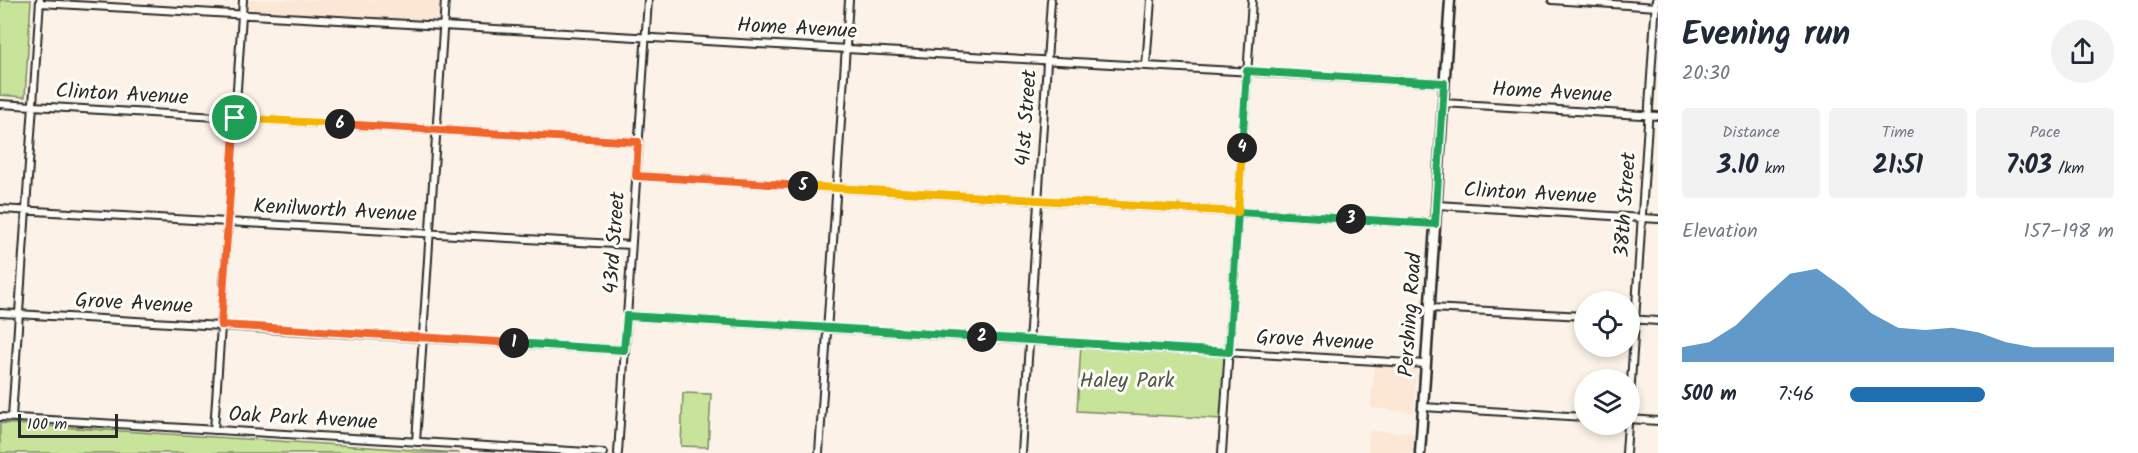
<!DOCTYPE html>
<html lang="en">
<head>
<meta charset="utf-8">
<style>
  :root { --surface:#fff; --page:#f2f2f3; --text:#1f2937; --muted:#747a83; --accent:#1f6fb2 }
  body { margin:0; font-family:Kalam,sans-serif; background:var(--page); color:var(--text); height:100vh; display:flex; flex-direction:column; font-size:22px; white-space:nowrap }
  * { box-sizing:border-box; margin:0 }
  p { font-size:20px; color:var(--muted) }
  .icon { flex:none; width:33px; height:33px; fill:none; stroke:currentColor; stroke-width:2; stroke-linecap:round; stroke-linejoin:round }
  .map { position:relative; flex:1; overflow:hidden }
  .sheet { display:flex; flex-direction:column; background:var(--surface); width:480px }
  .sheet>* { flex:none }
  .fabs { position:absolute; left:1574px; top:291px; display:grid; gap:12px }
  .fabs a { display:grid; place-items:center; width:66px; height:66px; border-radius:50%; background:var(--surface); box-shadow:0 3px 9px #0003; font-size:30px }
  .scale { position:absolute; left:18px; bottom:15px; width:100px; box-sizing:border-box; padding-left:6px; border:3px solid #2b2b2b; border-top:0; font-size:16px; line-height:21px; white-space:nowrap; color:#2b2b2b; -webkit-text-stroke:4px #fdfcf7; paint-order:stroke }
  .pin { position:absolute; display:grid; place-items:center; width:51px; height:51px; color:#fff; margin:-26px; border:3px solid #fff; border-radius:50%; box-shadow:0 2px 6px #0007 }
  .km { position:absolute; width:30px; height:30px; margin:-15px; border-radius:50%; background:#222; color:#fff; font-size:16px; line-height:30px; text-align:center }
  .round { display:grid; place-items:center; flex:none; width:63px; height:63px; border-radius:32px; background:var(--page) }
  .headline { display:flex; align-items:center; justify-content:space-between; height:102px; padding:0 24px }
  h1 { font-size:33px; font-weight:800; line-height:45px }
  .metrics { display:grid; grid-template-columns:repeat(3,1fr); gap:9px; height:102px; padding:6px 24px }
  .metrics div { display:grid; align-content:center; border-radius:6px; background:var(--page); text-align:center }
  .metrics b { font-size:26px; font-weight:800 }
  .metrics small { font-size:16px; font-weight:400 }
  .metrics p { font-size:16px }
  .chart { height:168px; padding:12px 24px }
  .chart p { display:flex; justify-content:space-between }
  .chart svg { width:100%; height:108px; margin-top:6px; fill:var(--accent); opacity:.7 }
  ul { padding:0 24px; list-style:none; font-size:20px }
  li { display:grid; grid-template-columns:96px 72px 1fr; align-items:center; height:45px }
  li i { height:15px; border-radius:8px; background:var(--accent) }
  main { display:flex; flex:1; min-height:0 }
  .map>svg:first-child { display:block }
  .built { fill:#fbe7d4 }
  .green { fill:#c8e49b; stroke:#7a8863; stroke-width:1.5 }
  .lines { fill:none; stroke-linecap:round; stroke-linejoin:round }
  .street-casing { stroke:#2b2b2b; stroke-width:10 }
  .secondary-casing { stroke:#2b2b2b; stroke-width:13 }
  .street { stroke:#fdfcf7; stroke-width:6 }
  .secondary { stroke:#fdfcf7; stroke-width:8 }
  .split-1-casing { stroke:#fff; stroke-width:12 }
  .split-2-casing { stroke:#fff; stroke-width:12 }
  .split-3-casing { stroke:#fff; stroke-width:12 }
  .split-4-casing { stroke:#fff; stroke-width:12 }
  .split-5-casing { stroke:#fff; stroke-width:12 }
  .split-6-casing { stroke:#fff; stroke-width:12 }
  .split-7-casing { stroke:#fff; stroke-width:12 }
  .split-1 { stroke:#f0652b; stroke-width:8 }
  .split-2 { stroke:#22a559; stroke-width:8 }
  .split-3 { stroke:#22a559; stroke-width:8 }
  .split-4 { stroke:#22a559; stroke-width:8 }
  .split-5 { stroke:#f5b400; stroke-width:8 }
  .split-6 { stroke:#f0652b; stroke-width:8 }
  .split-7 { stroke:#f5b400; stroke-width:8 }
  .labels { text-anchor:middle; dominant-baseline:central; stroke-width:6; stroke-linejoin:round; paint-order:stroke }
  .street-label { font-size:21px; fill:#2b2b2b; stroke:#fdfcf7 }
  .park-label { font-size:21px; fill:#525947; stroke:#fdfcf7 }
</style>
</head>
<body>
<main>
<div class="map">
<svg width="1658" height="453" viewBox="0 0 1658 453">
  <rect width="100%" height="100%" fill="#fcf2e7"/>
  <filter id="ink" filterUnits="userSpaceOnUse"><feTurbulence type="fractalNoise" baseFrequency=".0167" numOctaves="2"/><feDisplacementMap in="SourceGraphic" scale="12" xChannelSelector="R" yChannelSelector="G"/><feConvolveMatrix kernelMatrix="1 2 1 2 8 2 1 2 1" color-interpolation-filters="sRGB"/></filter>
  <g filter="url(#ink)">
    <path class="built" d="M246,0H444L442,25L245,13Z
      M1374,362L1416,366L1414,412L1371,408Z
      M1369,431L1414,433L1413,453H1368Z"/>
    <path class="green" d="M0,0H31L25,97L0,95Z
      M1081,344L1227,354L1223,419L1077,411Z
      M683,393L711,394L708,447L681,446Z
      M0,423L460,453H0Z"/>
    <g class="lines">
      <g class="street-casing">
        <path id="street" d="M1552,0L1657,7
          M40,3L1444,83
          M1146,66L1151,0
          M1443,103L1658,116
          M0,104L638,142
          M636,176L1435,224
          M1437,205L1658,219
          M0,209L631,245
          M1430,308L1584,316
          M0,313L625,350
          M627,316L1426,364
          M1629,319L1658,321
          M1423,407L1584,417
          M1629,413L1656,0
          M0,417L604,453
          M12,417L40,0
          M1629,419L1658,421
          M214,430L243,0
          M416,442L445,0
          M618,453L648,0
          M819,453L849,0
          M1022,453L1051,0
          M1222,453L1252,0
          M1626,453L1628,424"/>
      </g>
      <g class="secondary-casing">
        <path id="secondary" d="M1420,453L1450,0"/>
      </g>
      <use href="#street" class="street"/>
      <use href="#secondary" class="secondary"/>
    </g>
  </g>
  <g class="lines" filter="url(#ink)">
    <g class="split-1-casing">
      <path id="split-1" d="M235,118L221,325L514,343"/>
    </g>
    <g class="split-2-casing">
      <path id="split-2" d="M514,343L624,350L627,316L982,337"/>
    </g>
    <g class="split-3-casing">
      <path id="split-3" d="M982,337L1229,352L1238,212L1351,219"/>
    </g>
    <g class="split-4-casing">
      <path id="split-4" d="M1242,148L1247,71L1444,83L1435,224L1351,219"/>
    </g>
    <g class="split-5-casing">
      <path id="split-5" d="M803,186L1238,212L1242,148"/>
    </g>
    <g class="split-6-casing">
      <path id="split-6" d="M340,124L638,142L636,176L803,186"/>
    </g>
    <g class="split-7-casing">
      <path id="split-7" d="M235,118L340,124"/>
    </g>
    <use href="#split-1" class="split-1"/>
    <use href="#split-2" class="split-2"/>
    <use href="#split-3" class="split-3"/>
    <use href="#split-4" class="split-4"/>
    <use href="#split-5" class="split-5"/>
    <use href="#split-6" class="split-6"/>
    <use href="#split-7" class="split-7"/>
  </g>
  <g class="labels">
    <g class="street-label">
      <text transform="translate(797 29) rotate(3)">Home Avenue</text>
      <text transform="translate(1552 93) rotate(3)">Home Avenue</text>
      <text transform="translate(122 95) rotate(3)">Clinton Avenue</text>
      <text transform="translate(1027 118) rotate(-86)">41st Street</text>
      <text transform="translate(1530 194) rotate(3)">Clinton Avenue</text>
      <text transform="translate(1626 205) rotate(-86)">38th Street</text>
      <text transform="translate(335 211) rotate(3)">Kenilworth Avenue</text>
      <text transform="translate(615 243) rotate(-86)">43rd Street</text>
      <text transform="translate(134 304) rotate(3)">Grove Avenue</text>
      <text transform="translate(1411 315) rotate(-86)">Pershing Road</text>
      <text transform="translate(1315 341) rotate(3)">Grove Avenue</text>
      <text transform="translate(303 419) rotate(3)">Oak Park Avenue</text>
    </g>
    <g class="park-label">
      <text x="1127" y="381">Haley Park</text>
    </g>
  </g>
</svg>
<div class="fabs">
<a><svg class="icon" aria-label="locate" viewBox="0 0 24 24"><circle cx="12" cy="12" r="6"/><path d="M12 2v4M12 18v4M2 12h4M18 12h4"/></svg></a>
<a><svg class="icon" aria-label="layers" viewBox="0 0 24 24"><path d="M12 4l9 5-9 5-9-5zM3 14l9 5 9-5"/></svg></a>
</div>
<div class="scale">100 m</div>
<div class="pin" style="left:235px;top:118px;background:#1e9e55"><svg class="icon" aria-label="arrive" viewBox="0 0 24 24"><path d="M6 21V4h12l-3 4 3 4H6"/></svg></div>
<b class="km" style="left:514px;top:343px">1</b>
<b class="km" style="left:982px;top:337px">2</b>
<b class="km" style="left:1351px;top:219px">3</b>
<b class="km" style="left:1242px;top:148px">4</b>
<b class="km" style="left:803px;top:186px">5</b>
<b class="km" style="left:340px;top:124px">6</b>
</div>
<section class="sheet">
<div class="headline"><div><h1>Evening run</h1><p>20:30</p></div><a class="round"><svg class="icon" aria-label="share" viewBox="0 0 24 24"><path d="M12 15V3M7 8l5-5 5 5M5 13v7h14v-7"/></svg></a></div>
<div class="metrics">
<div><p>Distance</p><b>3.10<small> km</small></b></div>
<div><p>Time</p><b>21:51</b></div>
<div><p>Pace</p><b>7:03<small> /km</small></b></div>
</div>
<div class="chart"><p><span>Elevation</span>157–198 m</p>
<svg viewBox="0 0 160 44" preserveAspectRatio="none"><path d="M0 44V38L10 36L20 29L30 18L40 8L50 6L60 14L70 24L80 30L90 31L100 30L110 32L120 36L130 38L140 38L150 38L160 38V44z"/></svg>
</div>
<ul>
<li><b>500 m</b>7:46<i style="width:51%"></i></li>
</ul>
</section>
</main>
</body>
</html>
